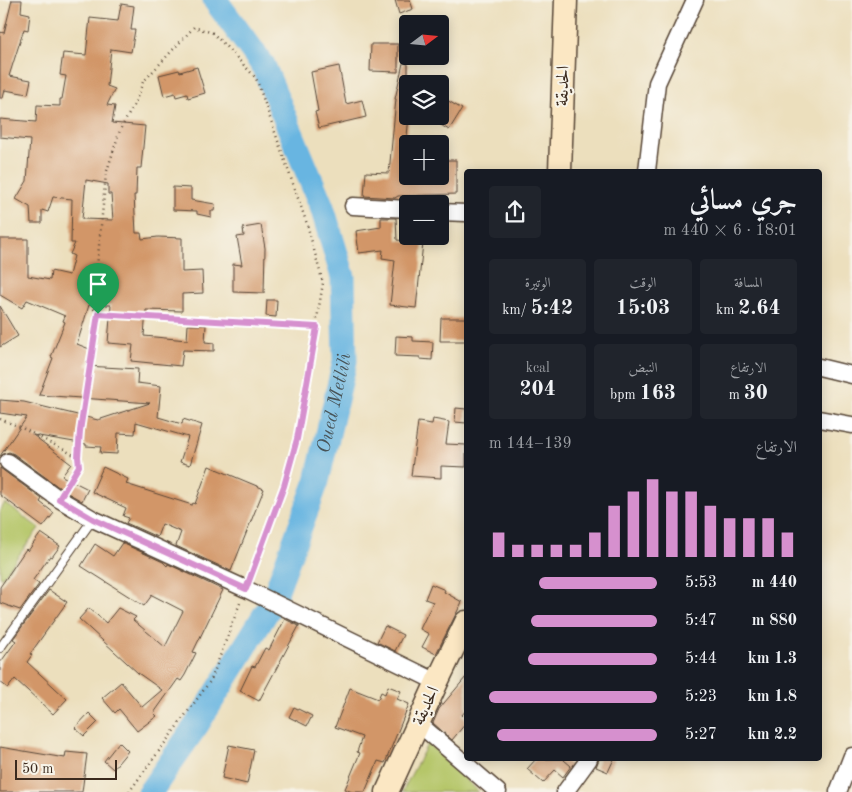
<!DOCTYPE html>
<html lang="ar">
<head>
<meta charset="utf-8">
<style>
  :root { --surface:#171b24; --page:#20242c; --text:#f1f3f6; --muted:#9ea1a6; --accent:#d690ce }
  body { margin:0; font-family:"Old Standard TT",Amiri,serif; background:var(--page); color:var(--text); direction:rtl; height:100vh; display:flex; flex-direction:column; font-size:19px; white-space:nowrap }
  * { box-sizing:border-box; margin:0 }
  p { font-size:16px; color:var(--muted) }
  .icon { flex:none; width:28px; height:28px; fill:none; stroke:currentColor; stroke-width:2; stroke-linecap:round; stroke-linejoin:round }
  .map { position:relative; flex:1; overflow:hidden; direction:ltr }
  .sheet { position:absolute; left:464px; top:169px; width:358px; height:592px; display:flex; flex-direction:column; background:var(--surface); border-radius:5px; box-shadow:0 2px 12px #0003; direction:rtl }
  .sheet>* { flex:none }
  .needle { width:32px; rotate:74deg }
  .tools { position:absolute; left:399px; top:15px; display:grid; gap:10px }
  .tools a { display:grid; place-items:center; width:50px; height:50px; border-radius:5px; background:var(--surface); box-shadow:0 2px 12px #0003; font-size:25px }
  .scale { position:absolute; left:15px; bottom:12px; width:102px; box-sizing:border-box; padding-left:5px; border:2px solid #3b2a1e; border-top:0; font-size:14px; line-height:18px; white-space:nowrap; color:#3b2a1e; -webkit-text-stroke:4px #f7f3e8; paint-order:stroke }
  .pin { position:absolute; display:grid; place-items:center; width:42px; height:42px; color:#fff; margin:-51px -21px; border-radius:50% 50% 50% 0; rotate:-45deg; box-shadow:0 0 5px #0007 }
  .pin .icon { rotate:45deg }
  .round { display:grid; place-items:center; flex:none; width:52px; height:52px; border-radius:5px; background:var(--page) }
  .head { display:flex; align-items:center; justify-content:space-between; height:85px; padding:0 25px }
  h1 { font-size:28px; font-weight:600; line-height:38px }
  .metrics { display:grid; grid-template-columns:repeat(3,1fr); gap:8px; height:85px; padding:5px 25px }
  .metrics div { display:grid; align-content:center; border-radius:5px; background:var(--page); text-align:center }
  .metrics b { font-size:21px; font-weight:600 }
  .metrics small { font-size:14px; font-weight:400 }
  .metrics p { font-size:14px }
  .chart { height:140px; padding:10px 25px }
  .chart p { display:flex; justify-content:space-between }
  .chart svg { width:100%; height:90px; margin-top:5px; stroke:var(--accent); stroke-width:6 }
  ul { padding:0 25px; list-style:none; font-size:16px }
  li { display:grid; grid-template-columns:80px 60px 1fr; align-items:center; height:38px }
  li i { height:12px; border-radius:6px; background:var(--accent) }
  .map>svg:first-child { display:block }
  .green { fill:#b5c669; stroke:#787844 }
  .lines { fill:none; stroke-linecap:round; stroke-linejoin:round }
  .river { stroke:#67b5e1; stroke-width:25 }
  .building { fill:#d29667; fill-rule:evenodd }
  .lane-casing { stroke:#564536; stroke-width:10 }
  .street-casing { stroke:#564536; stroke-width:19 }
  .secondary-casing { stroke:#564536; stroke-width:25 }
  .path { stroke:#564536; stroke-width:2.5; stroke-dasharray:1 4; stroke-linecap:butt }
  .lane { stroke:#fff; stroke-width:8 }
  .street { stroke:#fff; stroke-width:16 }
  .secondary { stroke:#fbe7c3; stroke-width:22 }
  .route-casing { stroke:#fff; stroke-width:10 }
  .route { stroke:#d690ce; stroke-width:6 }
  .labels { text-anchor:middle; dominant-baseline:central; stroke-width:4; stroke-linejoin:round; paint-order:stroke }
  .street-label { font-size:18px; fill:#3b2a1e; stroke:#f7f3e8 }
  .water-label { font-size:19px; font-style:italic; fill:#485458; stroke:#f7f3e8 }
</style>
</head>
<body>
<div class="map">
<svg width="852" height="792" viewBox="0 0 852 792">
  <rect width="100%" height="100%" fill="#f7f3e8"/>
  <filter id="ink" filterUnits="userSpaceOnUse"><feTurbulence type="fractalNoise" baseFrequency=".02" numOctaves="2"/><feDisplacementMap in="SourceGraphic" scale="10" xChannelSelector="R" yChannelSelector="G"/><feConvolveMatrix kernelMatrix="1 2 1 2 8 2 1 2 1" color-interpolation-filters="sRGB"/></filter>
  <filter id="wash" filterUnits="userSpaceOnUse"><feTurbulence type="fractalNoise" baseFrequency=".0096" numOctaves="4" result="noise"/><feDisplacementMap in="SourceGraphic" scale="20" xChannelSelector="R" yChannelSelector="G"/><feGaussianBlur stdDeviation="1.12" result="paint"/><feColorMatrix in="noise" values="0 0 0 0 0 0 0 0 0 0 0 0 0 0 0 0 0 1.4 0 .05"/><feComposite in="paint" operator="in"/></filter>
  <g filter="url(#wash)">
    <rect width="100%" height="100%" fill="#ecdfbd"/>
    <path class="green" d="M5,503L39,528L2,578L0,576V510Z
      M428,743L479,792H402Z"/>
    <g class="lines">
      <path class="river" id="s1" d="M150,792L198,723L272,603L317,481L345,361L343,277L322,207L263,65L215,0"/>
    </g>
    <g id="blocks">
      <path class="building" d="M12,0H22L21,12L30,14L28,30L24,29L9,76L31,80L28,94L5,90L3,98H0V32L4,33Z
        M395,0H410L413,9L399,14Z
        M121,4L134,6L131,30H135L131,52L111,49L107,86L115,89L107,105L115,106L112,123L145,126L141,168H137L136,195H134L136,233H141L142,239L158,237L182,238V272L202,271L203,293L182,294V311L146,310L144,336L187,340L188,325H206L205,342L214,343V351L183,350L181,366L131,361L133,345L108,343L111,305H89L77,344L92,350L86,366L138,369L137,383L161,386L158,417L182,424L183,419L202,425L190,465L180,462L188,437L136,422L135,434L118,433L117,454L100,453L101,447L86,446V444L33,435L71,464L62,476L88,489L82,501L64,491L14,454L9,452L0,456L27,417L0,413V400L24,402L98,420L150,403L39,395L53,358L51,357L65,322L63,321L65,316L27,300L22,308L0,295V239H28V276L50,280L51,271L69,275L74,256L70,254L75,243H71L72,199L53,197L48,212L42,210V223H31L30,207L16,199L27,181L30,140L0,137V119L36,122L37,105L60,106V99H62L66,76L60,75L63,53L86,55L90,18L118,21ZM86,180L108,184V194H111L113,220L82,219Z
        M371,44H398V72L370,71Z
        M403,63L408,64V99L403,116H409L403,176H440V160H456V194L398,196L395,198L364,196L366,172L389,173L396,99H395Z
        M339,66L346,104L362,100L366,117L319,128L315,112L318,111L311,72Z
        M197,67L205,93L188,98L187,94L176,97L175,93L164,96L159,75L179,70L180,72Z
        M440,96L462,109L449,130L426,116H440Z
        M173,187L191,188V200L215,204L214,211H211V217L197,214V211L173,210Z
        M381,218H396L397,240L423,243L416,308L390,305L395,260L382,258L383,250L359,253L356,231L381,227Z
        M261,225L265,248L264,293L233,292V264L242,265L237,237L244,236L243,228Z
        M267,300H277L276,317L266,316Z
        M0,306L18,336L0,347Z
        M441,318H466V341H440Z
        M396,336L413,337V341L433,342L432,360L420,359V357L395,356Z
        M456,408L466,409V423L455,422Z
        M433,419L449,422L446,444L466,445V467L441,466V478L411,476L418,422L432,424Z
        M209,466L264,489L231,571L176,546L181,532L162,524L157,537L126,523L129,518L123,516L126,508L92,492L103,467L128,479L126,484L192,505L193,503L195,504Z
        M0,468L42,499L40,502L54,513L43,527L0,495Z
        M41,533L60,546L52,557L50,556L33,580L39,584L20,610L0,603V587L26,549L28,551Z
        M122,543L163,562L167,566L168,564L223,590L193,652L196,653L185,675L181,681L178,679L154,713L157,716L137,731L119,709L115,713L102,698L121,682L142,707L162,690L138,673L79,619L89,608L106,623L118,608L136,617L133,620L165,647L183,611L152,595L144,606L81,566L95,544L113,556Z
        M431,584L445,590L444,592L462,602L436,654L422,647L429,634L420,629L433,602L425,599Z
        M49,590L67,602L30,654L32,655L27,662L67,699L53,714L15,679L8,688L0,682V663L16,641L13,639Z
        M285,619L299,626L259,701L240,691L252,666L255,667L265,648L269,650Z
        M385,626L403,635L395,651L377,642Z
        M466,677V710L462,715L466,719V723L452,740L433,723L439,709Z
        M388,686L401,691L397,699L409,704L385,763L378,761L365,792H352L345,789L360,753L357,752L362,737L335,727L350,688L378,699L381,692L385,694Z
        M294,707L312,716L307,726L289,717Z
        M89,713L98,722L84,736L75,728Z
        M119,742L128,751L113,769L104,761Z
        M229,745L254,750L247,784L222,778Z
        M0,747L65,758L66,752L87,754L82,792H0Z
        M536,759H565L564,760L571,766L563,777L555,770L543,783L527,769Z
        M599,759H614L608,772L596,767Z"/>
    </g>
  </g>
  <g filter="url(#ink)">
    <use href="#blocks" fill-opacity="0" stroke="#564536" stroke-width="1"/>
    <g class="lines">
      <g class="lane-casing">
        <path id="lane" d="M0,648L93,519"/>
      </g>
      <g class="street-casing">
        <path id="street" d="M647,171L657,83L695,0
          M353,206L408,209
          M440,212L466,213
          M819,367L852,375
          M819,419L852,425
          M8,462L59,499L93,519L246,589L437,682
          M418,723L498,792
          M565,792L589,759
          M838,792L852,756"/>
      </g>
      <g class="secondary-casing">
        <path id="secondary" d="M560,171L566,0
          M387,792L437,682L466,622"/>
      </g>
      <path class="path" d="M0,419L20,427L78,457
        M66,488L79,467L78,457L80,431L99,315
        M251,575L284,486L297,439L323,283L307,224L256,78L213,33L194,27L143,82L134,105L120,130L106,174L93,308L99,315L317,327
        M129,792L211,680L240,603"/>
      <use href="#lane" class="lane"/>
      <use href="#street" class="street"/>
      <use href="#secondary" class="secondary"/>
    </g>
  </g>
  <g class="lines" filter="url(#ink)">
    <g class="route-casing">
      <path id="route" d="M98,314L317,327L297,439L284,486L246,589L93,519L59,499L79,466L78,457L80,431Z"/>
    </g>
    <use href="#route" class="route"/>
  </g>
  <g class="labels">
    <g class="street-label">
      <text transform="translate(563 86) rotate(-88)">الحديقة</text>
      <text transform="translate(426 706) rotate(-65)">الحديقة</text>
    </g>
    <g class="water-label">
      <text stroke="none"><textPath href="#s1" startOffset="435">Oued Metlili</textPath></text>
    </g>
  </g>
</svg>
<div class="tools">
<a><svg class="needle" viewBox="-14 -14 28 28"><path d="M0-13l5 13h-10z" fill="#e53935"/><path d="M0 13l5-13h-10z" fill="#9ea1a6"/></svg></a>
<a><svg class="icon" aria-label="layers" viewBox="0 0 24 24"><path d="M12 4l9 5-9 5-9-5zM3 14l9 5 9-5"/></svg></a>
<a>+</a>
<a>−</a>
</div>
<div class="scale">50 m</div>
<div class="pin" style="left:98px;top:314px;background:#1e9e55"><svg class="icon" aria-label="arrive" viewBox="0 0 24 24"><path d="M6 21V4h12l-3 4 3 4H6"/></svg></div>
<section class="sheet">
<div class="head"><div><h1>جري مسائي</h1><p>18:01 · 6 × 440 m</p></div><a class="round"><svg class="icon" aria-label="share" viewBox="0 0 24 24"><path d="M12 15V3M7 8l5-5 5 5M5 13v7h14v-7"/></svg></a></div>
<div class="metrics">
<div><p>المسافة</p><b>2.64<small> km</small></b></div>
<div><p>الوقت</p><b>15:03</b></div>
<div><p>الوتيرة</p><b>5:42<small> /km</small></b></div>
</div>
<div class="metrics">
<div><p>الارتفاع</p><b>30<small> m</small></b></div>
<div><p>النبض</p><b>163<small> bpm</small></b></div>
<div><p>kcal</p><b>204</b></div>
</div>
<div class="chart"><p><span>الارتفاع</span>139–144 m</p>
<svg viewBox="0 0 160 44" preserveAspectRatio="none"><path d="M5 44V32M15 44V38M25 44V38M35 44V38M45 44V38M55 44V32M65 44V19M75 44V12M85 44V6M95 44V12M105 44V12M115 44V19M125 44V25M135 44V25M145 44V25M155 44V32"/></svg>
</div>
<ul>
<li><b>440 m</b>5:53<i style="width:70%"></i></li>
<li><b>880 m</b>5:47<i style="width:75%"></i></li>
<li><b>1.3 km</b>5:44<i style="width:77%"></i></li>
<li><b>1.8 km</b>5:23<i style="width:100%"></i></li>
<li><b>2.2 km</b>5:27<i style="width:95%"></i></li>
</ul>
</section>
</div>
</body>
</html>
